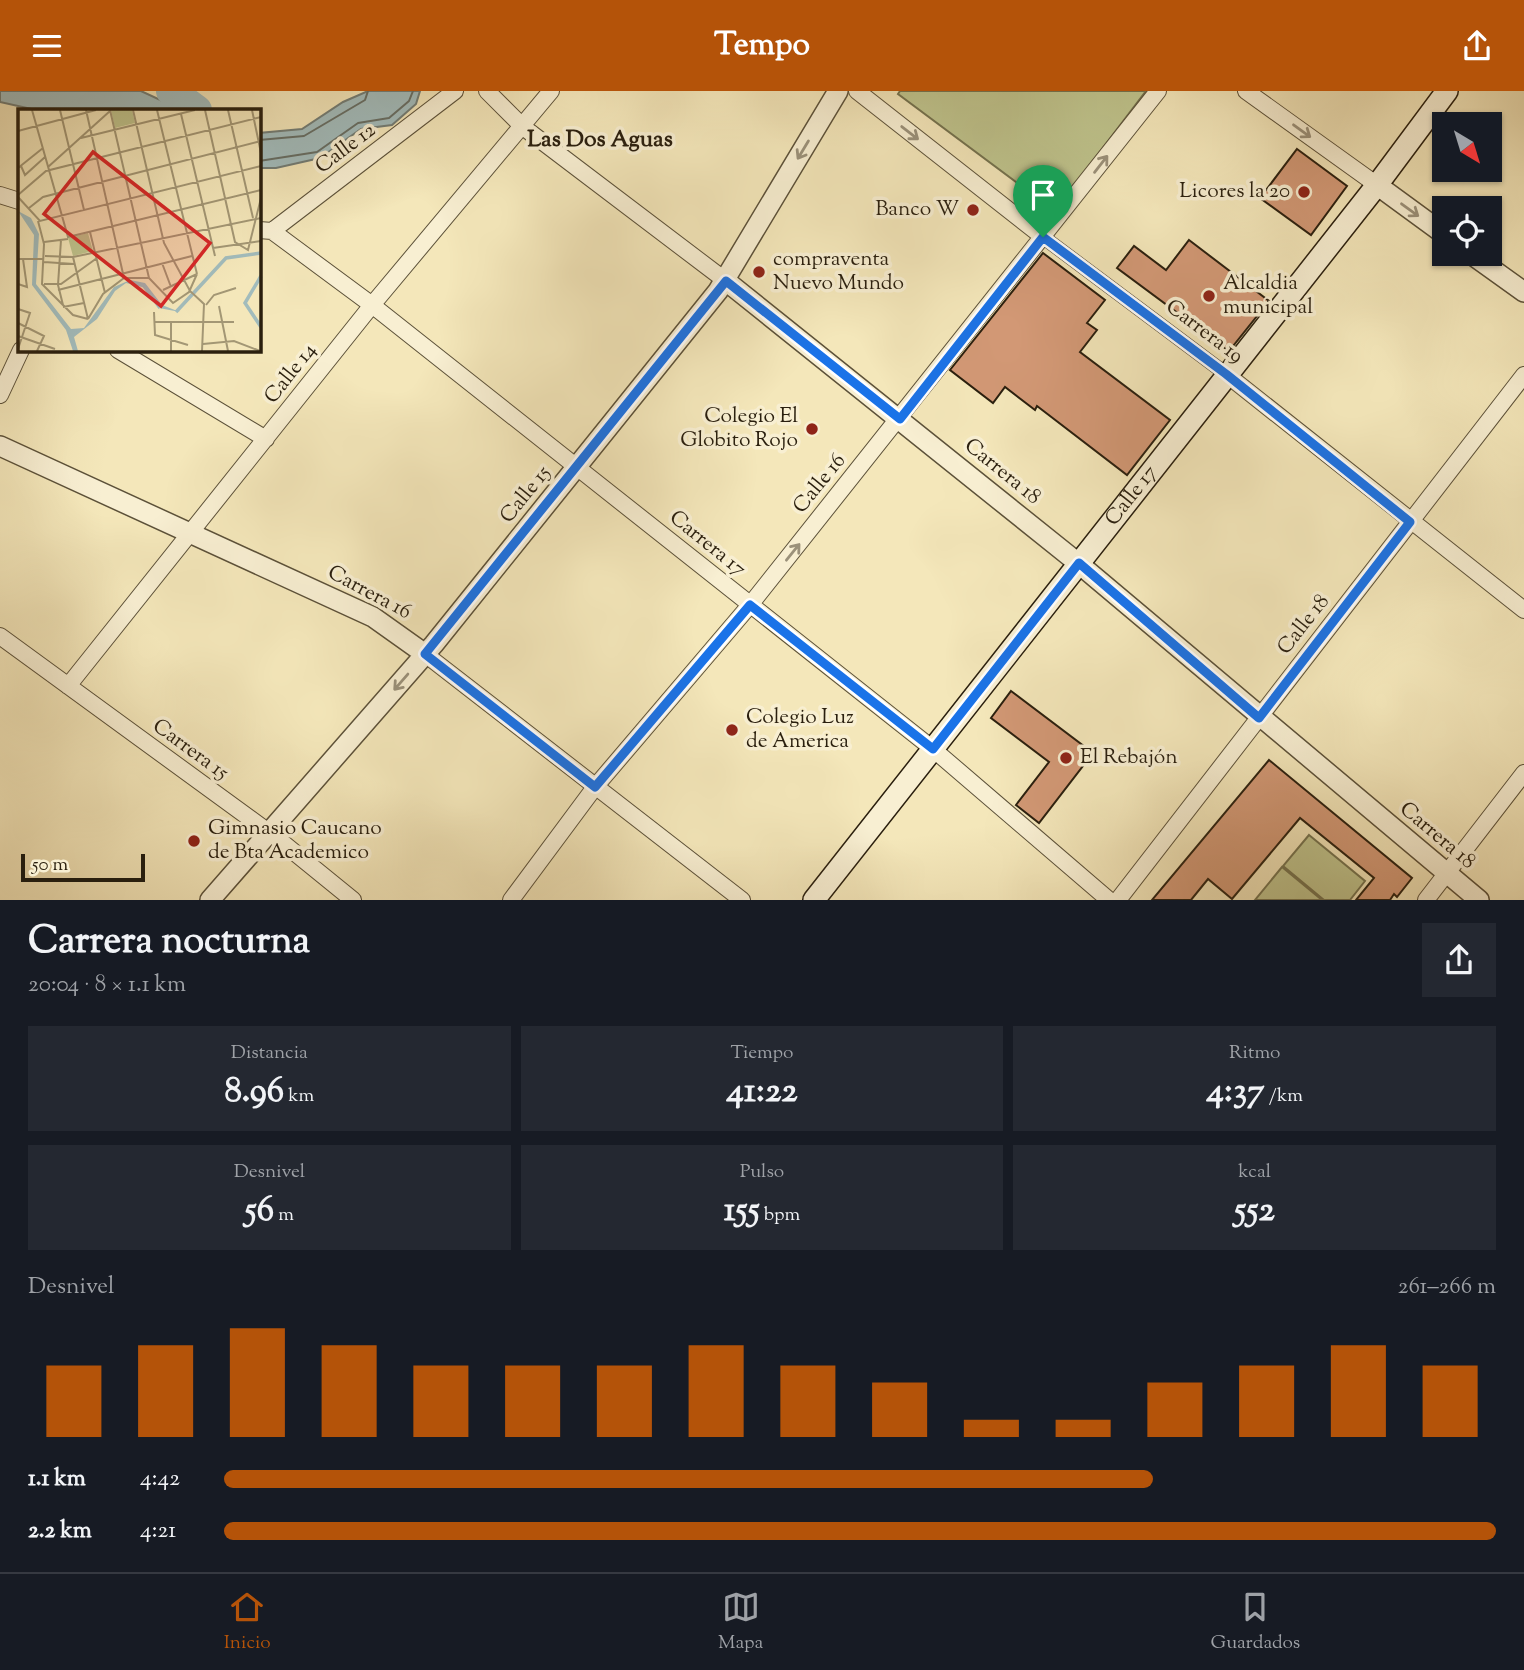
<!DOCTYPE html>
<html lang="es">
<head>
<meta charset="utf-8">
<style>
  :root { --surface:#171b24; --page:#242831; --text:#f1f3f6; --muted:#9ea1a6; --line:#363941; --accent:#b45309 }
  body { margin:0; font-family:"Sorts Mill Goudy",serif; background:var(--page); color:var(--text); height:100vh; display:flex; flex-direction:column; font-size:26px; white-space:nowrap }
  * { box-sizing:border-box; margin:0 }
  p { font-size:23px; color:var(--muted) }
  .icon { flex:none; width:38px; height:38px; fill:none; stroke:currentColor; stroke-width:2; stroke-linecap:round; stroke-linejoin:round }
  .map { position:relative; height:809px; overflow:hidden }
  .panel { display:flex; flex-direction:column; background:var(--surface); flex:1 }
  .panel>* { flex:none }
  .needle { width:46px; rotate:142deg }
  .fabs { position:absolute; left:1432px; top:21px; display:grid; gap:14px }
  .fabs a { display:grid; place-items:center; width:70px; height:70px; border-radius:0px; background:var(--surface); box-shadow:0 2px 5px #0004; font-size:35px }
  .scale { position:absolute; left:21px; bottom:18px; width:124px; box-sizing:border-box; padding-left:7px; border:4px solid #2a1f0e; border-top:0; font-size:19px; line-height:24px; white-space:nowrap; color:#2a1f0e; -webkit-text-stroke:5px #f8efd2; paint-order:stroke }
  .pin { position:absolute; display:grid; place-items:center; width:60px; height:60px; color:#fff; margin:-72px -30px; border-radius:50% 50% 50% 0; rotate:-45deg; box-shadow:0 0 7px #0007 }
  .pin .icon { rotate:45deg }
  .round { display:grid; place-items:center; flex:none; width:74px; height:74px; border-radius:0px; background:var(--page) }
  .headline { display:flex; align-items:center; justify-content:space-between; height:119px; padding:0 28px }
  h1 { font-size:38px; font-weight:700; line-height:52px }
  .stats { display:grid; grid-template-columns:repeat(3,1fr); gap:10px; height:119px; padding:7px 28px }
  .stats div { display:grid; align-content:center; border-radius:0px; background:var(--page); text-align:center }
  .stats b { font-size:35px; font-weight:700 }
  .stats small { font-size:19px; font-weight:400 }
  .stats p { font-size:19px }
  .chart { height:196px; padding:14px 28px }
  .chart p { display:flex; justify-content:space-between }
  .chart svg { width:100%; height:126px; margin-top:7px; stroke:var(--accent); stroke-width:6 }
  ul { padding:0 28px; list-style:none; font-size:23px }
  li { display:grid; grid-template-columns:112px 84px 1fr; align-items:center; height:52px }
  li i { height:18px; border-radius:9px; background:var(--accent) }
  header { display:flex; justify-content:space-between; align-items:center; height:91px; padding:0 28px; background:var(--accent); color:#fff; font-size:32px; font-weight:700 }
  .dock { display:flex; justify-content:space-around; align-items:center; height:98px; border-top:2px solid var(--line); background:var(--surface); font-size:19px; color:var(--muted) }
  .dock a { display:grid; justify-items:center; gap:4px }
  .dock .active { color:var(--accent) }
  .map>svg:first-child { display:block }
  .green { fill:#bfc48d; stroke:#74724e; stroke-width:2 }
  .water { fill:#a2bcbc; stroke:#727d76; stroke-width:2 }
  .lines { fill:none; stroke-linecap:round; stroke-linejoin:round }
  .shore { stroke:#666e65; stroke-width:2 }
  .river { stroke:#a2bcbc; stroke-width:30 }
  .building { fill:#d29875; stroke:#2a1f0e; stroke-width:2 }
  .pedestrian-casing { stroke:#5c5139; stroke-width:15 }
  .minor-casing { stroke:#5c5139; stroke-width:18 }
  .tertiary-casing { stroke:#5c5139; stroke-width:22 }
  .secondary-casing { stroke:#2a1f0e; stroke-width:24 }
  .pedestrian { stroke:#f8efd2; stroke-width:12 }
  .minor { stroke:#f8efd2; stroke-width:16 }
  .tertiary { stroke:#f8efd2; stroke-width:19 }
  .secondary { stroke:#f8efd2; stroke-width:21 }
  .oneway { stroke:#9b917a }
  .route-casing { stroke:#fff; stroke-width:14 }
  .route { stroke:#1a73e8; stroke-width:9 }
  .poi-dot { fill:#8f2418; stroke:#f8efd2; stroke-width:2.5 }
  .labels { text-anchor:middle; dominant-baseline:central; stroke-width:7; stroke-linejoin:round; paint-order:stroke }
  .street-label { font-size:21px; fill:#2a1f0e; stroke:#f8efd2 }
  .poi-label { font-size:21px; fill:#2a1f0e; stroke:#f8efd2; text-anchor:start }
  .neighbourhood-label { font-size:23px; font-weight:bold; fill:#2a1f0e; stroke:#f8efd2 }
  .inset-river { fill:none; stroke:#a2bcbc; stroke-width:3.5 }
  .inset-road { fill:none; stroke:#a39775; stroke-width:2 }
  .view { fill:#d62828; fill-opacity:0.15; stroke:#d62828; stroke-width:3.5 }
  .inset-edge { fill:none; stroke:#2a1f0e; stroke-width:3.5 }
</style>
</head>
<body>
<header><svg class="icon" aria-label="menu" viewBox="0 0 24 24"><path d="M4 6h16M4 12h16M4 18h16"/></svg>Tempo<svg class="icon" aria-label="share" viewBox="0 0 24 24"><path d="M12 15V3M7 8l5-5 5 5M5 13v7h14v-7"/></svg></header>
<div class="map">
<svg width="1524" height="809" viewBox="0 0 1524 809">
  <rect width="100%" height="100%" fill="#f4e7ba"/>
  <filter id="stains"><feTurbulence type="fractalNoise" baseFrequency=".00286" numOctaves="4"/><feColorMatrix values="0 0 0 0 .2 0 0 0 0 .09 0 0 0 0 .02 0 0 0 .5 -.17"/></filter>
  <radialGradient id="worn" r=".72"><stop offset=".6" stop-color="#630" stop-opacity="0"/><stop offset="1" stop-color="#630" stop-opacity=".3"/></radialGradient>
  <path class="green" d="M900,0H1146L1055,120L898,3Z
    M1309,744L1365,790L1350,809H1324L1283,775Z
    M1282,776L1322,809H1255Z"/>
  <path class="water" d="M0,0H141L182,19H36L0,11Z
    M368,0H420L416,13L392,34L361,38L320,67L276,77H259V42L302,38L343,11Z"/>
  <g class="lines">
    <path class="shore" d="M259,49L304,45L365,9L368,0
      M259,70L317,61L358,32L389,27L409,10L413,0"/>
    <path class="river" d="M171,0L197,19"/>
  </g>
  <path class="building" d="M1297,58L1347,95L1311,144L1260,107Z
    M1189,149L1269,210L1229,260L1117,177L1134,155L1166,179Z
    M1043,162L1105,209L1087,232L1097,239L1080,261L1170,329L1127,384L1037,315L1035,319L1005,296L993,312L950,279Z
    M1011,600L1093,662L1039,732L1016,714L1049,671L991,627Z
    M1269,669L1412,787L1397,806L1394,803L1390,809H1356L1374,787L1300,727L1232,808L1208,788L1191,809H1152Z"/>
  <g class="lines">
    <g class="pedestrian-casing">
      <path id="pedestrian" d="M1043,146L1226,283"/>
    </g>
    <g class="minor-casing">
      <path id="minor" d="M487,0L523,36L726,190
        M857,0L1043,146
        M1246,0L1377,94
        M0,104L19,110
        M259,139L272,140L455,0
        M272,140L372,214L933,658L1109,809
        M118,259L266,348
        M1226,283L1524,519
        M0,304L21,259
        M0,545L278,748L353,809
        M425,563L742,809
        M68,595L372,214L551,0
        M511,809L595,696L750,514L1158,0
        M1118,809L1524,284
        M1426,809L1524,682"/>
    </g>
    <g class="tertiary-casing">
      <path id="tertiary" d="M1377,94L1444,143
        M1471,163L1524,201
        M726,190L1078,472L1479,809
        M0,355L373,526L425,563
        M210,809L434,553L718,200L838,0"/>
    </g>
    <g class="secondary-casing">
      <g id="secondary">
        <path id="s1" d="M814,809L1377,94L1447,0"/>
      </g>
    </g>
    <use href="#pedestrian" class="pedestrian"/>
    <use href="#minor" class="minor"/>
    <use href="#tertiary" class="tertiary"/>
    <use href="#secondary" class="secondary"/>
  </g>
  <defs><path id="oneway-shaft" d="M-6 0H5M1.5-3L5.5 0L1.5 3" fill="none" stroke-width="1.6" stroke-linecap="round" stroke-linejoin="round" transform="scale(1.75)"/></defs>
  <g class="oneway">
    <use href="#oneway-shaft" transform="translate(1302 40) rotate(36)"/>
    <use href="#oneway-shaft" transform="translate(910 42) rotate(38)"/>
    <use href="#oneway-shaft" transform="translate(803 59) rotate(121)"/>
    <use href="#oneway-shaft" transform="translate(1101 73) rotate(-52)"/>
    <use href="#oneway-shaft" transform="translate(1410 119) rotate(36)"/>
    <use href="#oneway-shaft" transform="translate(793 461) rotate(-51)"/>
    <use href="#oneway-shaft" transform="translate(401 591) rotate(131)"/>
  </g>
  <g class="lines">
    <g class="route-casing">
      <path id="route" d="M1043,146L1226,283L1410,431L1259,627L1079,472L933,658L750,514L595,696L425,563L726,190L900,328Z"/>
    </g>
    <use href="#route" class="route"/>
  </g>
  <g class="poi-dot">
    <circle cx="1304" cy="101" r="7"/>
    <circle cx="973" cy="119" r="7"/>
    <circle cx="759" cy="181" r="7"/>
    <circle cx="1209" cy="205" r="7"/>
    <circle cx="812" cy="338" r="7"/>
    <circle cx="732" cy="639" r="7"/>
    <circle cx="1066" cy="667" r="7"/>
    <circle cx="194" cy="750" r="7"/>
  </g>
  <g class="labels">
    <g class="street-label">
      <text transform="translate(346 58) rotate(-37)">Calle 12</text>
      <text transform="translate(1204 241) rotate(37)">Carrera 19</text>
      <text transform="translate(291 283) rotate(-52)">Calle 14</text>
      <text transform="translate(1002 381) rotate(39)">Carrera 18</text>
      <text transform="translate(820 393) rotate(-51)">Calle 16</text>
      <text transform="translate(526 404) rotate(-51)">Calle 15</text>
      <text stroke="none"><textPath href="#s1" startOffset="514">Calle 17</textPath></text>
      <text transform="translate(707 453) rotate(39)">Carrera 17</text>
      <text transform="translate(369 502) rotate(28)">Carrera 16</text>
      <text transform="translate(1304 534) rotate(-52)">Calle 18</text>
      <text transform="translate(190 659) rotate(36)">Carrera 15</text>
      <text transform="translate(1437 745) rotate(40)">Carrera 18</text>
    </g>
    <g class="poi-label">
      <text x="1290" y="101" text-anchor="end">Licores la 20</text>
      <text x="959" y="119" text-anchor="end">Banco W</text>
      <text x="773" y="169">compraventa<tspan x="773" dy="24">Nuevo Mundo</tspan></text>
      <text x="1223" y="193">Alcaldia<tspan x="1223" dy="24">municipal</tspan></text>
      <text x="798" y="326" text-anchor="end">Colegio El<tspan x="798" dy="24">Globito Rojo</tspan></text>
      <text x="746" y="627">Colegio Luz<tspan x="746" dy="24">de America</tspan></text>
      <text x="1080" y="667">El Rebajón</text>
      <text x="208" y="738">Gimnasio Caucano<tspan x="208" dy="24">de Bta Academico</tspan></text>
    </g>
    <g class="neighbourhood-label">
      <text x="600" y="49">Las Dos Aguas</text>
    </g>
  </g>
  <g transform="translate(18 18)">
    <rect width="243" height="243" fill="#f4e7ba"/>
    <path d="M93,1H114L117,14L97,19ZM70,124L75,142L55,147L50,129Z" fill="#bfc48d"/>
    <path d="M0,102L13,109L21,125L18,175L53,220L66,219L96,178L112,171L127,174L144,196L162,203L141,199L128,179L108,174L97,182L79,210L56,228L60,242H55L48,221L14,176L16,126Z" fill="#a2bcbc"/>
    <path class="inset-river" d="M243,167L227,194L243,218M126,177L142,199M158,203L208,149L243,144"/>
    <path class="inset-road" d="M14,1L50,128L243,81M42,1L66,101M68,1L106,169M92,1L131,169M115,1L146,134L172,182L186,195L184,242M139,1L179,165M187,1L217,133L230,141L243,89M210,1L235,109M234,1L243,44M163,5L197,147M0,22L78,1M63,29L177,1M3,57L7,66L27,48M30,58L92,2M0,59L25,39M0,86L28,62L243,8M0,88L22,112L243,57M11,99L25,88L243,32M20,112L26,135L24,175L55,206L70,210M72,123L87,184M43,131L40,176L45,196M26,133L50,130M195,139L243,132M27,147L55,148L70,210M55,148L243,109M0,150H25M26,153L56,155M144,154L153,178M0,175L9,178L5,150M26,175H43L79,149M40,181L174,147M145,181L179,165M188,196L196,186L218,179M201,197L210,242M45,198L66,194M0,200L12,204L0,240M136,203L137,226L170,236M70,210L85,185L106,169H131L155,194L171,183L179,165M136,213H216M0,214L26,227L19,242M0,227L37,240M185,235L216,232L242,242M153,242V213"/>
    <path class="view" d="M75,43L192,134L143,197L26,105Z"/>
    <rect width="243" height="243" class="inset-edge"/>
  </g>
  <rect width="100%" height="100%" filter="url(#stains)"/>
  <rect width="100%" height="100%" fill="url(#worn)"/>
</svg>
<div class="fabs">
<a><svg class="needle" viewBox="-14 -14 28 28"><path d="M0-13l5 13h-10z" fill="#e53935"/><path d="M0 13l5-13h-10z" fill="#9ea1a6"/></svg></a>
<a><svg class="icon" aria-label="locate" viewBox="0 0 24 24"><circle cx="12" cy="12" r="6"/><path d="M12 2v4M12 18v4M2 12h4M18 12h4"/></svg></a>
</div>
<div class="scale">50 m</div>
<div class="pin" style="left:1043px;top:146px;background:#1e9e55"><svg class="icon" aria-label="arrive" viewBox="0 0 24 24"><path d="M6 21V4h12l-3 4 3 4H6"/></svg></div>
</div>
<section class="panel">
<div class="headline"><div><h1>Carrera nocturna</h1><p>20:04 · 8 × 1.1 km</p></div><a class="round"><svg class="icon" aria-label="share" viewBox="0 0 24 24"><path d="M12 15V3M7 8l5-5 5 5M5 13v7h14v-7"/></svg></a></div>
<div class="stats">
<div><p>Distancia</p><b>8.96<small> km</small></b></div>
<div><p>Tiempo</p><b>41:22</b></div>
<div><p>Ritmo</p><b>4:37<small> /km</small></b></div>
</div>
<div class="stats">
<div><p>Desnivel</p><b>56<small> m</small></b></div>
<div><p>Pulso</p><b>155<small> bpm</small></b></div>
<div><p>kcal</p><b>552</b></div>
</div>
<div class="chart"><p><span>Desnivel</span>261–266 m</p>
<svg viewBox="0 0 160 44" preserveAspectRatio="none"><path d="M5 44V19M15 44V12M25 44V6M35 44V12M45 44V19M55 44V19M65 44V19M75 44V12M85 44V19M95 44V25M105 44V38M115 44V38M125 44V25M135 44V19M145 44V12M155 44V19"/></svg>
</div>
<ul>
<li><b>1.1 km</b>4:42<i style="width:73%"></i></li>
<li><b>2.2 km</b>4:21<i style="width:100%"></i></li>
</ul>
</section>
<nav class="dock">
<a class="active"><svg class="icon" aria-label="home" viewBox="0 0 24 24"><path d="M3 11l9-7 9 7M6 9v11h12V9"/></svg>Inicio</a>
<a><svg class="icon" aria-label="map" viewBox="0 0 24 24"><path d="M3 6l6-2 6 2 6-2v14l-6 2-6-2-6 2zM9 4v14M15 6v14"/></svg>Mapa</a>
<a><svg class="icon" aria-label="saved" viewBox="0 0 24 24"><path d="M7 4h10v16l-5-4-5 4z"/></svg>Guardados</a>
</nav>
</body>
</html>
